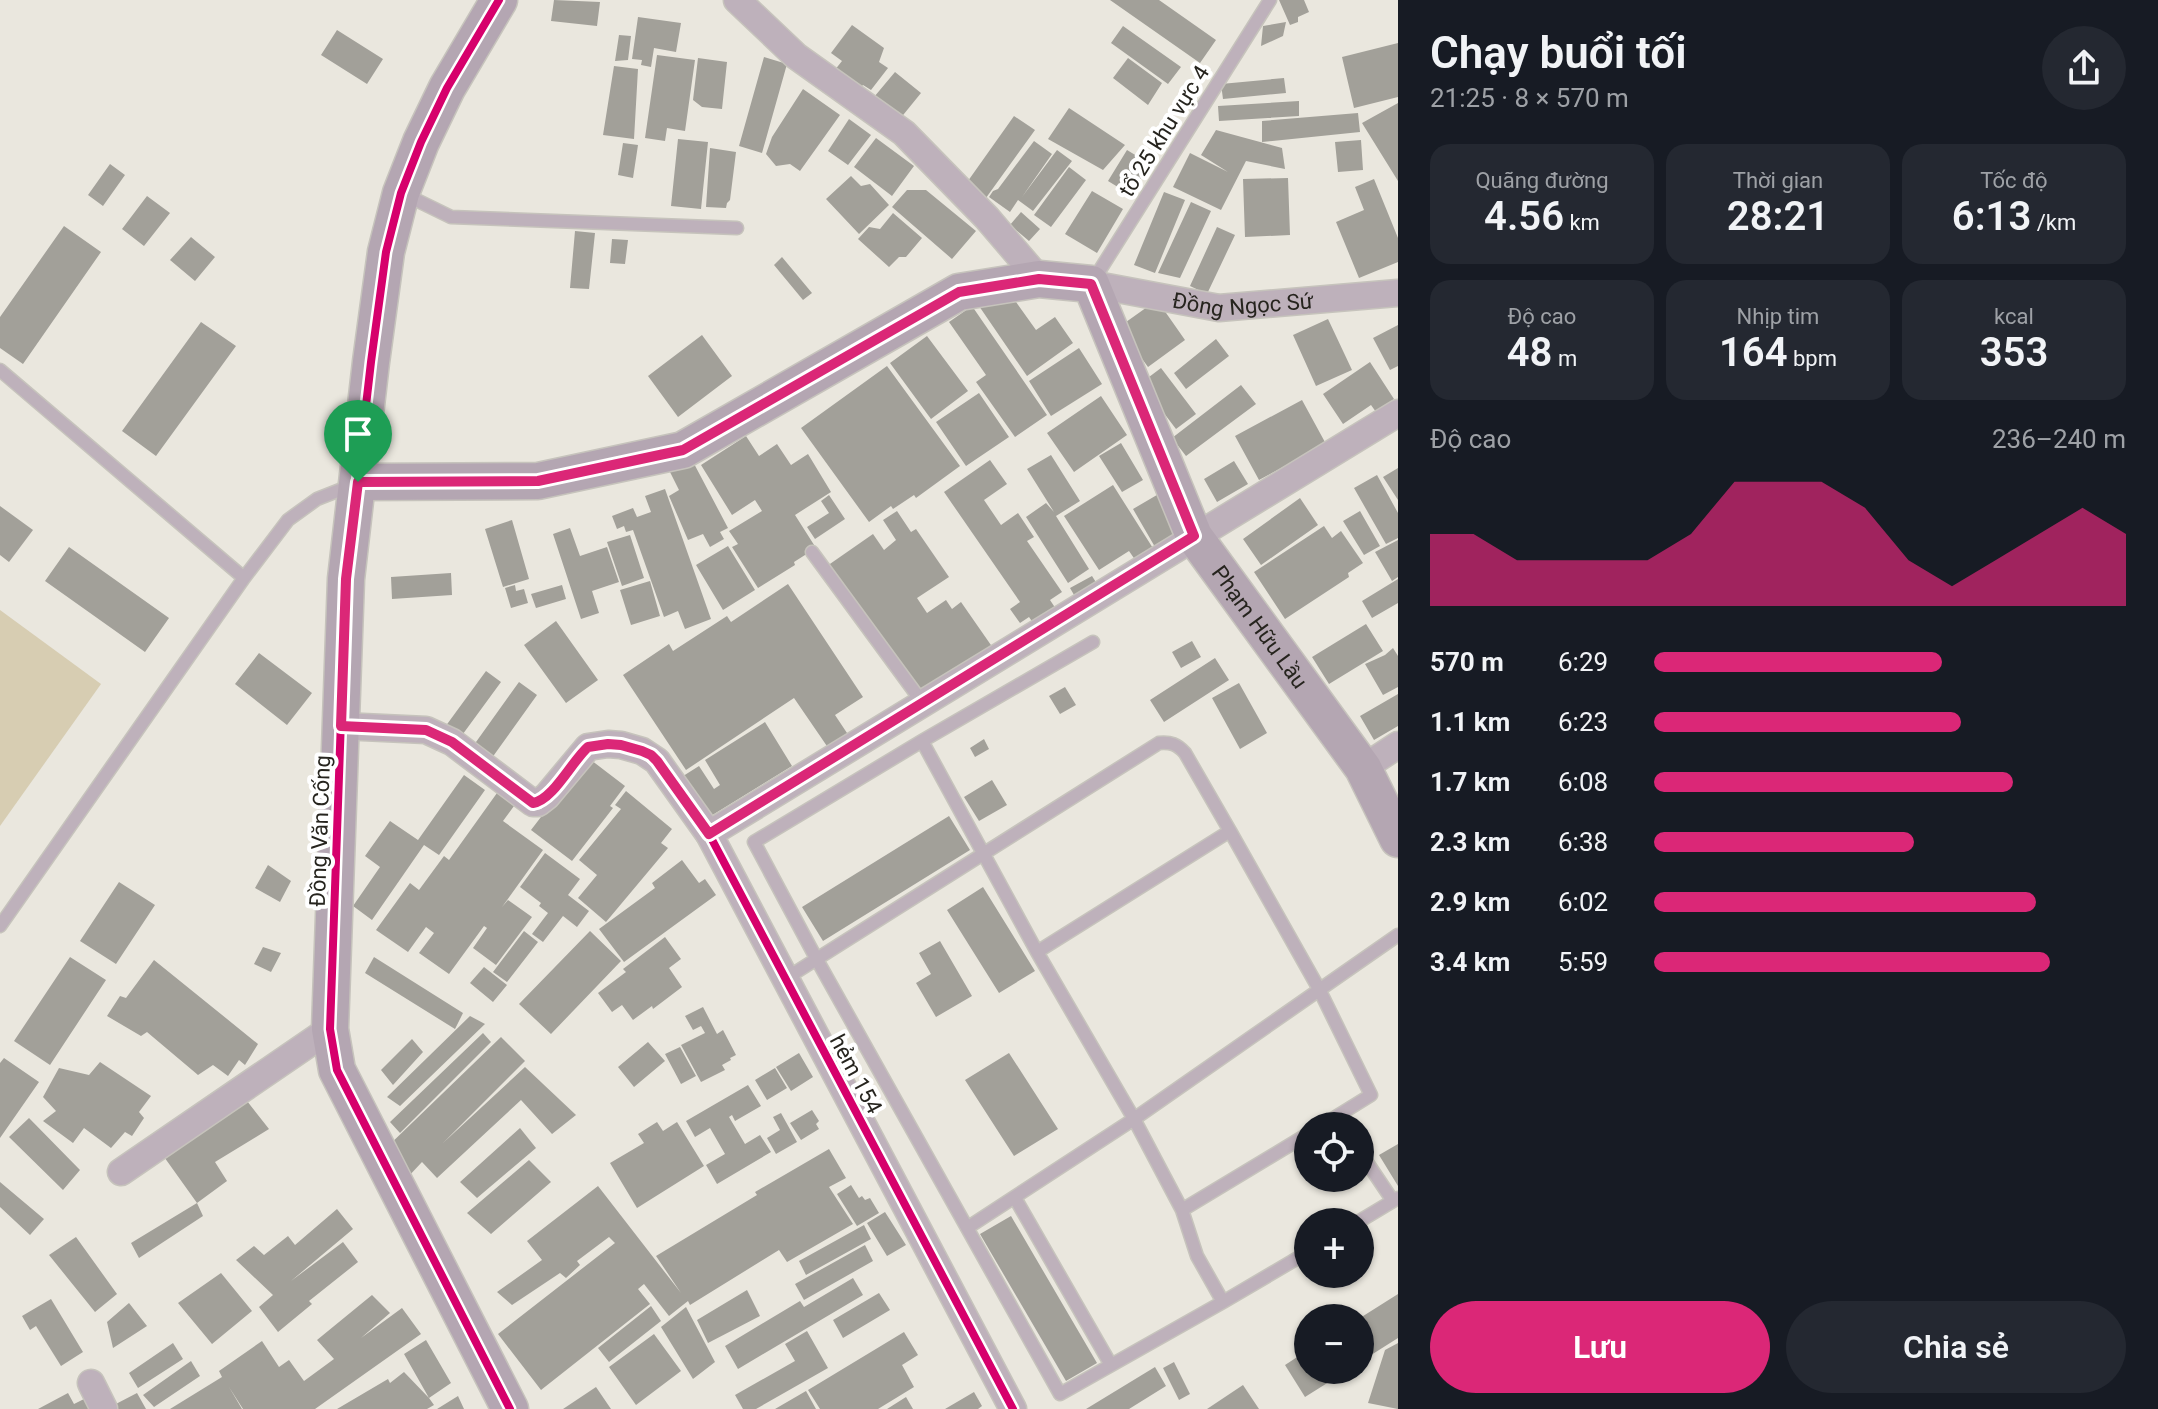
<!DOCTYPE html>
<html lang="vi">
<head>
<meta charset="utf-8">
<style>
  :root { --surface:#171b24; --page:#242831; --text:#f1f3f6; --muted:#9ea1a6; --accent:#db2777 }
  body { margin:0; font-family:Roboto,sans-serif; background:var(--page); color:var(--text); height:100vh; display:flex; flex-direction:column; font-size:30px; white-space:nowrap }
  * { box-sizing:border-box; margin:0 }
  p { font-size:26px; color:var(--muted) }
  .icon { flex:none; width:44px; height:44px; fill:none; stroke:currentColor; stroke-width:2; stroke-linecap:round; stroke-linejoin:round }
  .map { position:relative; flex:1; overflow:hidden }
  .details { display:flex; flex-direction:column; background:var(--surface); width:760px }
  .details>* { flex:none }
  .controls { position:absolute; left:1294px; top:1112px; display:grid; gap:16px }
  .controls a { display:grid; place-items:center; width:80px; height:80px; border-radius:50%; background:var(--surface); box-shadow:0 2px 6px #0004; font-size:40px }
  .pin { position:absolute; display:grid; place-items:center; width:68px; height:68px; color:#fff; margin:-82px -34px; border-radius:50% 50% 50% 0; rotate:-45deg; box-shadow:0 0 8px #0007 }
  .pin .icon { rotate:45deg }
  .round { display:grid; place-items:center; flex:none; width:84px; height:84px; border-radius:42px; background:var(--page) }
  .headline { display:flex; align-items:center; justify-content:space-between; height:136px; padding:0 32px }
  h1 { font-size:44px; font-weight:600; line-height:60px }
  .figures { display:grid; grid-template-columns:repeat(3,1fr); gap:12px; height:136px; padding:8px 32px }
  .figures div { display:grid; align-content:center; border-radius:20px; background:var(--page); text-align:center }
  .figures b { font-size:40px; font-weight:600 }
  .figures small { font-size:22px; font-weight:400 }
  .figures p { font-size:22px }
  .chart { height:224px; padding:16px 32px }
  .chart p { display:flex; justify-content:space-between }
  .chart svg { width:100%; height:144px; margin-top:8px; fill:var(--accent); opacity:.7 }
  .button { display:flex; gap:16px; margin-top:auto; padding:16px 32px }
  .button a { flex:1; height:92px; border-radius:48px; background:var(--accent); color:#fff; font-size:32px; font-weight:600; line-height:92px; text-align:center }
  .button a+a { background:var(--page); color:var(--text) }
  ul { padding:0 32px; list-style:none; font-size:26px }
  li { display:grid; grid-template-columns:128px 96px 1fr; align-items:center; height:60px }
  li i { height:20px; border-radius:10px; background:var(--accent) }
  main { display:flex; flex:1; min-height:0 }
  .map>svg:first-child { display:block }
  .green { fill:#d7cdb2 }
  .building { fill:#a2a099 }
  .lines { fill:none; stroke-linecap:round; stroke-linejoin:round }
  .lane-casing { stroke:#c6c3bc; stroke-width:15 }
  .street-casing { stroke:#c6c3bc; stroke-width:29 }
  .secondary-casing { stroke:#c6c3bc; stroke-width:39 }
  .lane { stroke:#beb1bb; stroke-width:12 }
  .street { stroke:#beb1bb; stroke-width:26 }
  .secondary { stroke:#b4a6b2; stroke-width:36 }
  .cycleway-casing { stroke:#fff; stroke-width:13 }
  .cycleway { stroke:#d6006c; stroke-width:8 }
  .route-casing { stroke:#fff; stroke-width:16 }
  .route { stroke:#db2777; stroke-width:10 }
  .labels { text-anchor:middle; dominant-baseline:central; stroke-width:8; stroke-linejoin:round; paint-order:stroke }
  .street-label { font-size:22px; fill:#26241e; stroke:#fff }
</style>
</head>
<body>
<main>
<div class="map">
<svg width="1398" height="1409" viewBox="0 0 1398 1409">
  <rect width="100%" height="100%" fill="#eae7de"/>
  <path class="green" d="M0,610L101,684L0,826Z"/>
  <path class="building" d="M554,0L600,2L597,26L551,21Z
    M1110,0H1159L1216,40L1200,63Z
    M1279,0H1304L1309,12L1298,17V22L1290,25Z
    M638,17L681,23L676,52L654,48L651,67L641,65L642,60L632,59Z
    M1286,22L1283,36L1261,46L1263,26Z
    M852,25L884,48L879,62L888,68L871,90L863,85L859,89L834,71L842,61L831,53Z
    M1123,26L1181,67L1168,84L1111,43Z
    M337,30L383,59L367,84L321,55Z
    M619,35L631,36L628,60L615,61Z
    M1398,43V97L1354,108L1342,57Z
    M657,55L695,60L685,131L667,128L665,141L645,138Z
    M764,57L787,64L762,153L739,146Z
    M698,58L727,62L722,109L702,107L693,100Z
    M1128,58L1162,83L1148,105L1113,78Z
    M614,66L638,69L634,139L603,135Z
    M895,72L921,93L895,125L869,103Z
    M1284,78L1286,93L1223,99L1221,84Z
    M803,89L840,115L800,171L790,164L776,166L766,154L772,137Z
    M1299,101V116L1219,121L1218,106Z
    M1398,103V181L1362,123Z
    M1069,108L1125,145L1103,170L1048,139Z
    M1358,113L1360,132L1262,142V121Z
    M1014,116L1035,130L978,209L958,195Z
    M849,119L871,135L848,165L828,151Z
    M1216,130L1282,148L1285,169L1246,161L1221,210L1173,187L1190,153L1228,172L1201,155Z
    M876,138L914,166L892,196L854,167Z
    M678,139L708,142L701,209L671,206Z
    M1361,140L1363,170L1338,172L1335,142Z
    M1034,141L1052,154L1022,197L1057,150L1072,161L1033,211L1018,200L1010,212L989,197L993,191L998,189Z
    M623,143L638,145L633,178L618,175Z
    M710,148L736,152L730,200L727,203L726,208L706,207Z
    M1127,150L1150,164L1131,195L1108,181Z
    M110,164L125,175L103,206L88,195Z
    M1069,167L1086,180L1051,227L1034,215Z
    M851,176L861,186L870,184L889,205L859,234L826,199Z
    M1288,178L1290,235L1245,237L1243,179Z
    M1374,179L1398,238V262L1359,278L1336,222L1364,210L1355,187Z
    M907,190H926L976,231L952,259L892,207Z
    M1092,191L1123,209L1097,253L1065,234Z
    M1164,192L1185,200L1155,273L1134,265Z
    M147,196L170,213L144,246L122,229Z
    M1191,202L1211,211L1180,278L1158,273Z
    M1021,212L1040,229L1029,241L1010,225Z
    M893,213L922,238L906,257H899L889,267L858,239L869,227L880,229Z
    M64,226L101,252L23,364L0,348V317Z
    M1217,227L1235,235L1207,294L1190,286Z
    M575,231L595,233L589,289L570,288Z
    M191,237L215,257L195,281L170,260Z
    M612,239L628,240L625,264L610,263Z
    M782,257L812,293L803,300L774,265Z
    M1006,288L1036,330L1055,317L1073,343L1027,376L979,306Z
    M1157,300L1185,340L1148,367L1119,327Z
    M972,306L1047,415L1015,437L976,382L986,375L949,322Z
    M1328,319L1352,370L1316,386L1293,335Z
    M201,322L236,346L156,456L122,431Z
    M1398,325V366L1390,370L1373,338Z
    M702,335L732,376L678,417L648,376Z
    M927,336L968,391L931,419L890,363Z
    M1216,339L1229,356L1186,389L1174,373Z
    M1079,348L1102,384L1051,416L1029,381Z
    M1370,362L1394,399L1376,412L1371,405L1343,424L1323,394Z
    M887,366L960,466L916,498L914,495L893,509L891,506L869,522L801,428Z
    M1161,368L1196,414L1176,429L1141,383Z
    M1241,385L1256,404L1186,456L1172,438Z
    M979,393L1009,437L966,466L936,422Z
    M1101,396L1127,435L1074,472L1047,433Z
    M1302,400L1326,444L1259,480L1235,436Z
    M746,436L759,456L777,444L791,465L808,454L831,492L795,515L816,548L794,562L795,565L758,588L732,547L738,544L729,531L762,511L755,500L732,515L701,465Z
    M1121,443L1143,480L1122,492L1099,456Z
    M1051,455L1080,501L1056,516L1089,569L1068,583L1026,517L1046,503L1054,512L1027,469Z
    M691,458L728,528L720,532L724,539L710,547L703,534L688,540L669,496L679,490L668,468Z
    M990,460L1007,484L984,500L1001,525L1018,513L1034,537L1027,541L1062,592L1050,600L1060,615L1038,630L1029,617L1020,623L1010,609L1020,602L944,492Z
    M1234,461L1248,484L1217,502L1204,479Z
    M1398,468V500L1383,477Z
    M1377,475L1398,513V538L1386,544L1354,488Z
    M1113,485L1156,553L1138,564L1129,551L1099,570L1064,516Z
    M665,489L711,619L685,629L678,611L664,617L633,530L626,532L624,526L617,529L612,516L633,508L637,517L651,512L645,496Z
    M1162,492L1184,530L1155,547L1133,509Z
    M829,495L845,519L815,539L807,527L829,513L821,501Z
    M1300,498L1318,525L1261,565L1243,539Z
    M0,506L33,530L9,562L0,555Z
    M897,511L911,532L916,529L949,577L917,598L927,613L946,600L952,609L961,602L993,648L918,699L827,566L873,534L884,550L896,540L883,520Z
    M1360,511L1380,546L1364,555L1343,521Z
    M512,520L529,579L503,587L485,529Z
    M1324,526L1332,538L1341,531L1363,563L1348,573L1349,577L1285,619L1254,572Z
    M570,528L580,556L607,547L619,582L592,591L599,613L581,619L553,534Z
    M630,535L644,578L622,586L607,542Z
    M1398,540V577L1392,581L1375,552Z
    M728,546L755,590L723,610L696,565Z
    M69,547L169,618L145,652L45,581Z
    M451,573L452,595L392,599L391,577Z
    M1092,576L1099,587L1077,600L1070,588Z
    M1398,579V603L1372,618L1362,601Z
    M650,581L660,616L631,625L620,590Z
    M788,584L863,697L835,715L851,739L831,752L794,698L686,770L623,675L669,644L673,651L727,616L731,622Z
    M515,585L516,591L524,589L528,603L511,608L505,588Z
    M562,585L566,599L536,608L531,594Z
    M556,621L598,680L566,703L524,645Z
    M1366,624L1383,651L1329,684L1312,657Z
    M1192,641L1201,657L1181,668L1172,652Z
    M1393,648L1398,656V687L1383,695L1365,664L1385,655Z
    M259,653L312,693L287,725L235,684Z
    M1215,658L1229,680L1164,722L1150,700Z
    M486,671L501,682L460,738L445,727Z
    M519,682L537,695L489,762L471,749Z
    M1239,683L1267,733L1240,749L1212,698Z
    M1065,687L1076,705L1060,714L1049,696Z
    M1398,694V726L1374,740L1360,716Z
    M765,722L792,766L706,819L680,778L699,766L714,789L720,785L705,760Z
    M984,739L989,749L975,757L970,748Z
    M587,757L625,786L610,806L613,808L572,861L531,830Z
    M464,775L485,790L439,855L424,845L372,920L353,906L380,867L365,856L390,821L418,840Z
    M992,780L1007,805L979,821L964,797Z
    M626,791L672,829L661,843L668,848L606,922L578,898L597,875L579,860L621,809L615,805Z
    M497,793L514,806L503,821L543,850L502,907L508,900L532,917L496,965L473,948L487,928L484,926L449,974L419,953L434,933L426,927L408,952L376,930L410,883L419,890L444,856L449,860Z
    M949,816L970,850L823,941L802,907Z
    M545,853L580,879L568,895L589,911L577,927L563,916L543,942L532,934L548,913L539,906L541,903L520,887Z
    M682,860L699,883L705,879L716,895L624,962L599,929L655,888L652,883Z
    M268,865L291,881L280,902L255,888Z
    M119,882L155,905L116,964L80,941Z
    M983,887L1035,971L999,993L947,910Z
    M524,931L538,942L507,982L493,972Z
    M590,931L621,961L551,1034L519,1004Z
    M665,937L681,959L669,968L682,987L653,1009L652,1006L633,1020L622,1005L612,1012L598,993L626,972L623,969Z
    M940,941L972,996L936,1017L916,983L931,974L919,953Z
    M263,947L281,953L271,972L254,964Z
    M70,957L106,980L50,1065L14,1041Z
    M374,957L463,1013L455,1029L365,973Z
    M154,960L258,1044L245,1065L239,1060L228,1076L213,1065L198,1075L147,1032L141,1036L107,1016L120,996L126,998Z
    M484,967L507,985L493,1002L470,983Z
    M703,1007L717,1034L723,1030L736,1055L730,1058L731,1060L722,1065L725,1070L701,1082L681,1045L705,1033L701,1026L693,1030L685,1016Z
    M470,1016L485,1024L400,1106L387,1097Z
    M483,1033L491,1042L400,1133L390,1122Z
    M501,1037L525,1061L443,1143L525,1067L576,1115L552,1134L521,1100L437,1178L422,1162L407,1178L384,1150Z
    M412,1039L423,1052L393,1085L381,1070Z
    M648,1042L665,1061L634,1087L618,1067Z
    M680,1047L696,1076L681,1084L665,1054Z
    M799,1053L813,1077L791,1091L776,1067Z
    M1009,1053L1058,1129L1014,1156L965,1080Z
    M4,1058L39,1082L0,1138V1063Z
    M100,1062L151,1096L139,1112L144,1118L132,1136L125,1132L111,1148L84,1128L73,1143L43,1121L56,1111L43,1097L59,1068L89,1075Z
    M775,1068L787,1088L767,1100L755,1080Z
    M748,1085L761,1106L735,1121L732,1115L729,1117L745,1144L760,1135L771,1152L717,1184L706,1165L725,1154L710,1128L695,1137L686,1121Z
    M247,1101L269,1129L215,1162L227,1181L197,1203L203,1216L139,1258L131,1243L197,1203L162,1154Z
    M812,1110L819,1121L816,1124L819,1129L801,1140L790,1123Z
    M781,1113L797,1142L776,1154L767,1138L780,1130L773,1117Z
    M29,1118L80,1170L63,1190L9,1137Z
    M657,1122L663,1131L677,1122L704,1166L637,1208L610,1163L644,1143L638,1134Z
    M520,1128L536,1148L477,1198L460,1182Z
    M1398,1144V1186L1379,1155Z
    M829,1149L846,1178L829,1187L853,1224L787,1262L779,1250L690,1305L688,1301L669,1316L644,1284L638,1289L650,1304L541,1390L498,1334L615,1243L609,1237L577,1261L580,1265L566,1278L560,1273L512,1305L497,1292L542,1260L527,1241L598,1186L681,1293L656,1256L757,1195L755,1192Z
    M529,1160L551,1182L491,1234L467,1213Z
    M0,1182L44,1219L30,1235L0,1207Z
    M851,1185L859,1198L862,1196L865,1200L870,1198L879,1213L857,1226L837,1194Z
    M337,1209L353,1229L291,1281L343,1242L358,1262L309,1301L312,1304L278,1332L259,1307L273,1295L236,1260L254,1246L264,1255L288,1236L295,1245Z
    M885,1212L906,1245L887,1256L867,1223Z
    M1011,1216L1097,1363L1066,1381L980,1234Z
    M864,1225L871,1239L806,1275L799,1261Z
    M76,1237L117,1294L95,1312L49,1255Z
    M865,1245L873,1261L804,1300L795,1284Z
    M221,1273L252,1311L212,1344L178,1303Z
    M853,1278L863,1295L738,1369L725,1346L800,1301L804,1307Z
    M747,1290L760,1316L708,1343L697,1320Z
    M879,1293L890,1310L843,1338L833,1320Z
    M1398,1294V1338L1360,1362V1318Z
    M372,1295L390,1313L361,1338L402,1308L421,1334L315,1409H243L229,1387L242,1409H170L222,1377L219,1371L262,1341L279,1367L289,1360L304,1381L334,1359L317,1340Z
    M51,1299L83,1352L61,1366L36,1326L30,1330L22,1316Z
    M129,1303L147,1326L113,1348L107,1322Z
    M651,1306L661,1321L609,1362L598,1348Z
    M686,1307L715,1362L693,1379L661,1327Z
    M807,1331L828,1368L756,1409H743L735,1395L795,1361L785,1344Z
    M904,1332L918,1355L902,1365L914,1387L878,1409H820L808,1390Z
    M654,1334L681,1371L636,1405L609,1367Z
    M426,1340L451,1383L429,1398L434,1405L427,1409H337L388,1379L390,1383L404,1372L429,1398L404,1354Z
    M173,1343L183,1359L138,1388L129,1373Z
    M1398,1343V1409L1368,1403L1385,1350Z
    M1308,1350V1370H1348L1305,1397L1285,1365Z
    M191,1361L200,1376L154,1407L143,1395Z
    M1174,1362L1190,1394L1179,1400L1163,1368Z
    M1155,1367L1166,1386L1129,1409H1086Z
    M1243,1385L1259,1409H1207Z
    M596,1387L611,1409H563Z
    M806,1391L816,1409H775Z
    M974,1392L982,1406L978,1409H945Z
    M68,1393L74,1404L88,1397L94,1409H38Z
    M137,1393L146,1409H114L112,1406Z
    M458,1396L464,1409H437Z
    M906,1397L913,1409H887Z"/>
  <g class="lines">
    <g class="lane-casing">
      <path id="lane" d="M404,194L451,217L737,228
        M1093,281L1270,0
        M0,370L244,578
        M812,552L922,702
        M1093,642L922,741L754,842L816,958L1060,1394L1223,1302L1308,1252
        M922,741L1037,952L1134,1119L1182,1210L1308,1134
        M0,926L244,578L288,520L317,499L350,486
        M1037,952L1230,831L1319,989L1371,1095L1321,1126
        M785,979L1159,743C1171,742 1177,744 1185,753L1230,831
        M1360,1152L1393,1201
        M1015,1198L1111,1365
        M1182,1210L1197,1256L1223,1302
        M1358,1222L1398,1198
        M967,1228L1134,1119L1398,935"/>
    </g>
    <g class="street-casing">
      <g id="street">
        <path d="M737,0L796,56L904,133L987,218L1039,279"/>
        <path id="s1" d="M1091,284L1219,308L1398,293"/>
        <path d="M341,726L426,730L452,742L533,803H538L547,796L588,747L608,744L621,745L642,751L657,761L709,834L1013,1409"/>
        <path d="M1363,768L1398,745"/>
        <path d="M709,834L1398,413"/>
        <path d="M121,1172L330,1029"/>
        <path d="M91,1383L104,1409"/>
      </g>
    </g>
    <g class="secondary-casing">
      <g id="secondary">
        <path d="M499,0L447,88L421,142L401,193L386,252L371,362L346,579L330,1029L337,1070L510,1409"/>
        <path id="s2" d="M358,482L538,481L683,450L959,292L1039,279L1091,284L1194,536L1363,768L1398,839"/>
      </g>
    </g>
    <use href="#lane" class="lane"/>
    <use href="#street" class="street"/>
    <use href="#secondary" class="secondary"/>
    <g class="cycleway-casing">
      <path id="cycleway" d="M499,0L447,88L421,142L401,193L386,252L371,362L346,579L330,1029L337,1070L510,1409
        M341,726L426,730L452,742L533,803H538L547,796L588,747L608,744L621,745L642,751L657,761L709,834L1013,1409"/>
    </g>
    <use href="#cycleway" class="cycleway"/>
  </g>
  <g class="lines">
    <g class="route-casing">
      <path id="route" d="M1039,279L1091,284L1194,536L709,834L657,761L651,755L642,751L621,745L608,744L588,747C572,761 553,800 533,803L452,742L426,730L341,726L346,579L358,482L538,481L683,450L959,292Z"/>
    </g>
    <use href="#route" class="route"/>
  </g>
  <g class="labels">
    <g class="street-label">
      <text transform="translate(1164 131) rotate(-58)">tổ 25 khu vực 4</text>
      <text stroke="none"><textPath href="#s1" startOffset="154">Đồng Ngọc Sứ</textPath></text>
      <text stroke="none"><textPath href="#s2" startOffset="1164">Phạm Hữu Lầu</textPath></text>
      <text transform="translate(320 831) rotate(-88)">Đồng Văn Cống</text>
      <text transform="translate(856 1074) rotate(62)">hẻm 154</text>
    </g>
  </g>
</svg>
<div class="controls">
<a><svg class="icon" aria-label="locate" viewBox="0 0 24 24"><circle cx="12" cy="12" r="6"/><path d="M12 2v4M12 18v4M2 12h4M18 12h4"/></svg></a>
<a>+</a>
<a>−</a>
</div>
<div class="pin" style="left:358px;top:482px;background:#1e9e55"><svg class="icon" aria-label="arrive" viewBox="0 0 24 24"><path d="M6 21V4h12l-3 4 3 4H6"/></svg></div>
</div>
<section class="details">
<div class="headline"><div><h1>Chạy buổi tối</h1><p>21:25 · 8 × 570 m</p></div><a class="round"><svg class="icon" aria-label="share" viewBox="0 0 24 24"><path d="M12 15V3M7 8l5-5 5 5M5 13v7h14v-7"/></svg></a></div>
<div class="figures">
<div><p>Quãng đường</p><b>4.56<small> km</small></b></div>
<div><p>Thời gian</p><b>28:21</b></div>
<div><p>Tốc độ</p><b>6:13<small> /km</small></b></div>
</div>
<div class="figures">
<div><p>Độ cao</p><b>48<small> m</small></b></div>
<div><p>Nhịp tim</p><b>164<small> bpm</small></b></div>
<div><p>kcal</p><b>353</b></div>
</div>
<div class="chart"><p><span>Độ cao</span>236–240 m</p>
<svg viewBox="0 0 160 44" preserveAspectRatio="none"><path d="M0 44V22L10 22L20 30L30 30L40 30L50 30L60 22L70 6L80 6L90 6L100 14L110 30L120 38L130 30L140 22L150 14L160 22V44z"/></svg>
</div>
<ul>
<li><b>570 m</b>6:29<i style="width:61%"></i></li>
<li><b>1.1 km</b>6:23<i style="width:65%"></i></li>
<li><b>1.7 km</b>6:08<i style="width:76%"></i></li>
<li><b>2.3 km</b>6:38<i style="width:55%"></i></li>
<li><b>2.9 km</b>6:02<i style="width:81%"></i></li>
<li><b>3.4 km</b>5:59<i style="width:84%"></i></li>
</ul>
<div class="button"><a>Lưu</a><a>Chia sẻ</a></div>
</section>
</main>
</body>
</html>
